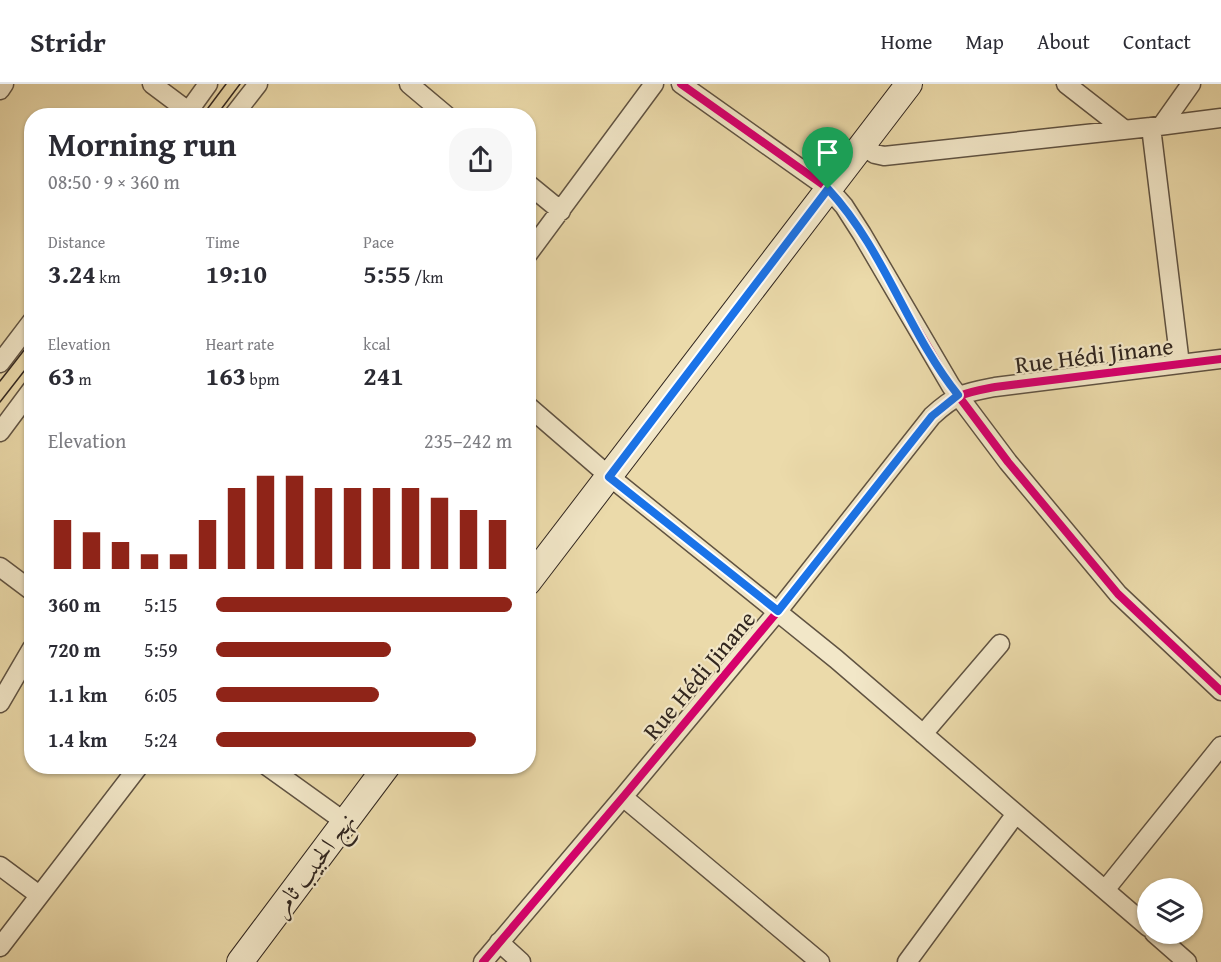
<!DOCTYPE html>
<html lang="en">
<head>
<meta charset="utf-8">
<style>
  :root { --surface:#fff; --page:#f7f7f7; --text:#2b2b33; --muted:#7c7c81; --line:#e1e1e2; --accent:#8f2418 }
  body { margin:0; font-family:"Gentium Book Plus",Amiri,serif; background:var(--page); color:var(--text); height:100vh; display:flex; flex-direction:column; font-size:22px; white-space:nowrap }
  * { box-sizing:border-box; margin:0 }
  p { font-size:20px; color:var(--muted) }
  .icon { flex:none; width:33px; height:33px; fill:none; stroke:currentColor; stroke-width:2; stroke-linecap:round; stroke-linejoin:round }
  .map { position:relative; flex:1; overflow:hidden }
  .sheet { position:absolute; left:24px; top:24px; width:512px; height:666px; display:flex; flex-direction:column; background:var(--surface); border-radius:24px; box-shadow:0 2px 4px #0004 }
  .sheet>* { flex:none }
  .tools { position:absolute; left:1137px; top:794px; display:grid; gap:12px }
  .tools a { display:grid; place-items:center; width:66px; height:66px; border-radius:50%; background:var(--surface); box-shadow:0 2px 4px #0004; font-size:30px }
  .pin { position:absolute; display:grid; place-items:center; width:51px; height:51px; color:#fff; margin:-62px -26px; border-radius:50% 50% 50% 0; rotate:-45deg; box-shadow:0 0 6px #0007 }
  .pin .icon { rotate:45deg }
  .round { display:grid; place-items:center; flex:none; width:63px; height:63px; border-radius:24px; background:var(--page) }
  .head { display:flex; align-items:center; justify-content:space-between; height:102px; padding:0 24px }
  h1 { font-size:33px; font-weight:800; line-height:45px }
  .stats { display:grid; grid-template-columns:repeat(3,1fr); gap:9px; height:102px; padding:6px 24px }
  .stats div { display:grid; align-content:center }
  .stats b { font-size:26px; font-weight:800 }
  .stats small { font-size:16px; font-weight:400 }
  .stats p { font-size:16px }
  .chart { height:168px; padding:12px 24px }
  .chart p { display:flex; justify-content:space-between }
  .chart svg { width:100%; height:108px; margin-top:6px; stroke:var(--accent); stroke-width:6 }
  ul { padding:0 24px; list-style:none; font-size:20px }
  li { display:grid; grid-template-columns:96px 72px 1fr; align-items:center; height:45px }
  li i { height:15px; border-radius:8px; background:var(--accent) }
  header { display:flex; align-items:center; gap:36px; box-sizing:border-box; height:84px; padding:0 30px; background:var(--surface); border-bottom:2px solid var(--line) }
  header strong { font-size:28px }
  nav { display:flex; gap:33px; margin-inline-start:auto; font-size:21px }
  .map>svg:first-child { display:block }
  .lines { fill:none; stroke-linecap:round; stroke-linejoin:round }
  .street-casing { stroke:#605342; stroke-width:21 }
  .secondary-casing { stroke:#31261f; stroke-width:28 }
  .street { stroke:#f2e7c8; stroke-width:18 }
  .secondary { stroke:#f2e7c8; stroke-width:26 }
  .tram { stroke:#31261f; stroke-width:1.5 }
  .cycleway-casing { stroke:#f2e7c8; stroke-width:11 }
  .cycleway { stroke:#d6006c; stroke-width:8 }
  .route-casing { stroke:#fff; stroke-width:12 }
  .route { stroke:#1a73e8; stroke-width:8 }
  .labels { text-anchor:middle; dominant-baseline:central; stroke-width:4.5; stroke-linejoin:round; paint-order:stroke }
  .street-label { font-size:24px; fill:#31261f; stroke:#f2e7c8 }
</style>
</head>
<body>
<header>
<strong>Stridr</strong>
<nav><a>Home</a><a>Map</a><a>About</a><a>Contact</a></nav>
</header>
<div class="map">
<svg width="1221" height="878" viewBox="0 0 1221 878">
  <rect width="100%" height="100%" fill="#ebdaaa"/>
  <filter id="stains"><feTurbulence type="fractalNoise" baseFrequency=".00333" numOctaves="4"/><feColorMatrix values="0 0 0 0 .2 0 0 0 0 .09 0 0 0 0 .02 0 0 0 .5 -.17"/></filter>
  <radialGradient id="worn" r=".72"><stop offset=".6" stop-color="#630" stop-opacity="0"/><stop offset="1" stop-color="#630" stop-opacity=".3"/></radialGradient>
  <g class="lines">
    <g class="street-casing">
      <path id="street" d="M152,0L188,27
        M409,0L447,32
        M681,0L829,105L844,122L862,150L951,302L1008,378L1118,510L1221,607
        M1066,0L1125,46
        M0,6L4,0
        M185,32L208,0
        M233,32L258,0
        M1162,41L1191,0
        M1151,43L1221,34
        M862,62L875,70L884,72L1151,43L1180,280
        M528,100L561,127
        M528,170L654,0
        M0,279L32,237
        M528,322L609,392L836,575L1148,843
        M0,348L32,305
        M0,483L32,507
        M0,619L32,564
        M923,650L1000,560
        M267,682L345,738
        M623,713L820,878
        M0,782L39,811
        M1105,806L1221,662
        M1154,849L1187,878
        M499,858L521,878
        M0,863L139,682
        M483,878L623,713L778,527L932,332C956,310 964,309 995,303L1221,275
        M907,878L1015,731"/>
    </g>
    <g class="secondary-casing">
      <path id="secondary" d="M528,498L909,0
        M240,878L387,682"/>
    </g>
    <use href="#street" class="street"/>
    <use href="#secondary" class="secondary"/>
    <path class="tram" d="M202,32L226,0
      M216,32L240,0
      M0,297L32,256
      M0,318L32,277"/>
    <g class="cycleway-casing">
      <path id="cycleway" d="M681,0L829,105L844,122L862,150L951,302L1008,378L1118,510L1221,607
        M483,878L623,713L778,527L932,332C956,310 964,309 995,303L1221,275"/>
    </g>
    <use href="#cycleway" class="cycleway"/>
  </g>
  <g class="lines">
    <g class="route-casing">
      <path id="route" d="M828,105C884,165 908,249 958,311L932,332L778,527L609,393Z"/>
    </g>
    <use href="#route" class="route"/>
  </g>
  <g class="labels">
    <g class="street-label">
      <text transform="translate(1094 271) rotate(-7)">Rue Hédi Jinane</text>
      <text transform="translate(699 591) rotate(-50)">Rue Hédi Jinane</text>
      <text transform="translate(313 780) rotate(-53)">نهج الحبيب ثامر</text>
    </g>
  </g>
  <rect width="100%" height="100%" filter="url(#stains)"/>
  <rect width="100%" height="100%" fill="url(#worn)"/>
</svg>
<div class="tools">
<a><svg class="icon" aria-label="layers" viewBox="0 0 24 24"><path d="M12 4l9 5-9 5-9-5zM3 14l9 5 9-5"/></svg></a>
</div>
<div class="pin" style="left:828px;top:105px;background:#1e9e55"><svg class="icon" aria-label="arrive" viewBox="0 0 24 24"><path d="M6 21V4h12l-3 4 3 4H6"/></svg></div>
<section class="sheet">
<div class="head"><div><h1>Morning run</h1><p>08:50 · 9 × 360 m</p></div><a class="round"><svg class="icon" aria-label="share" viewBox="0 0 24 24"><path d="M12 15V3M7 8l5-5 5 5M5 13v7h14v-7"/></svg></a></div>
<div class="stats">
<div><p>Distance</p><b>3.24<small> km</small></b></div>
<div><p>Time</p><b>19:10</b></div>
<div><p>Pace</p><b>5:55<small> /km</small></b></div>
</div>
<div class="stats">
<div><p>Elevation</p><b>63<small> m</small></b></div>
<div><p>Heart rate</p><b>163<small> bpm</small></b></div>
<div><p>kcal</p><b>241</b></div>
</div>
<div class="chart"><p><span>Elevation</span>235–242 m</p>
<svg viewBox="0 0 160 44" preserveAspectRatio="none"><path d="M5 44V24M15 44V29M25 44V33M35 44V38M45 44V38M55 44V24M65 44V11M75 44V6M85 44V6M95 44V11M105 44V11M115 44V11M125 44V11M135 44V15M145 44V20M155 44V24"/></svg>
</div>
<ul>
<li><b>360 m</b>5:15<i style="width:100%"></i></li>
<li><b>720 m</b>5:59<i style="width:59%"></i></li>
<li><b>1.1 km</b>6:05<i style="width:55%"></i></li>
<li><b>1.4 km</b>5:24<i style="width:88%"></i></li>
</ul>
</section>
</div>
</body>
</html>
